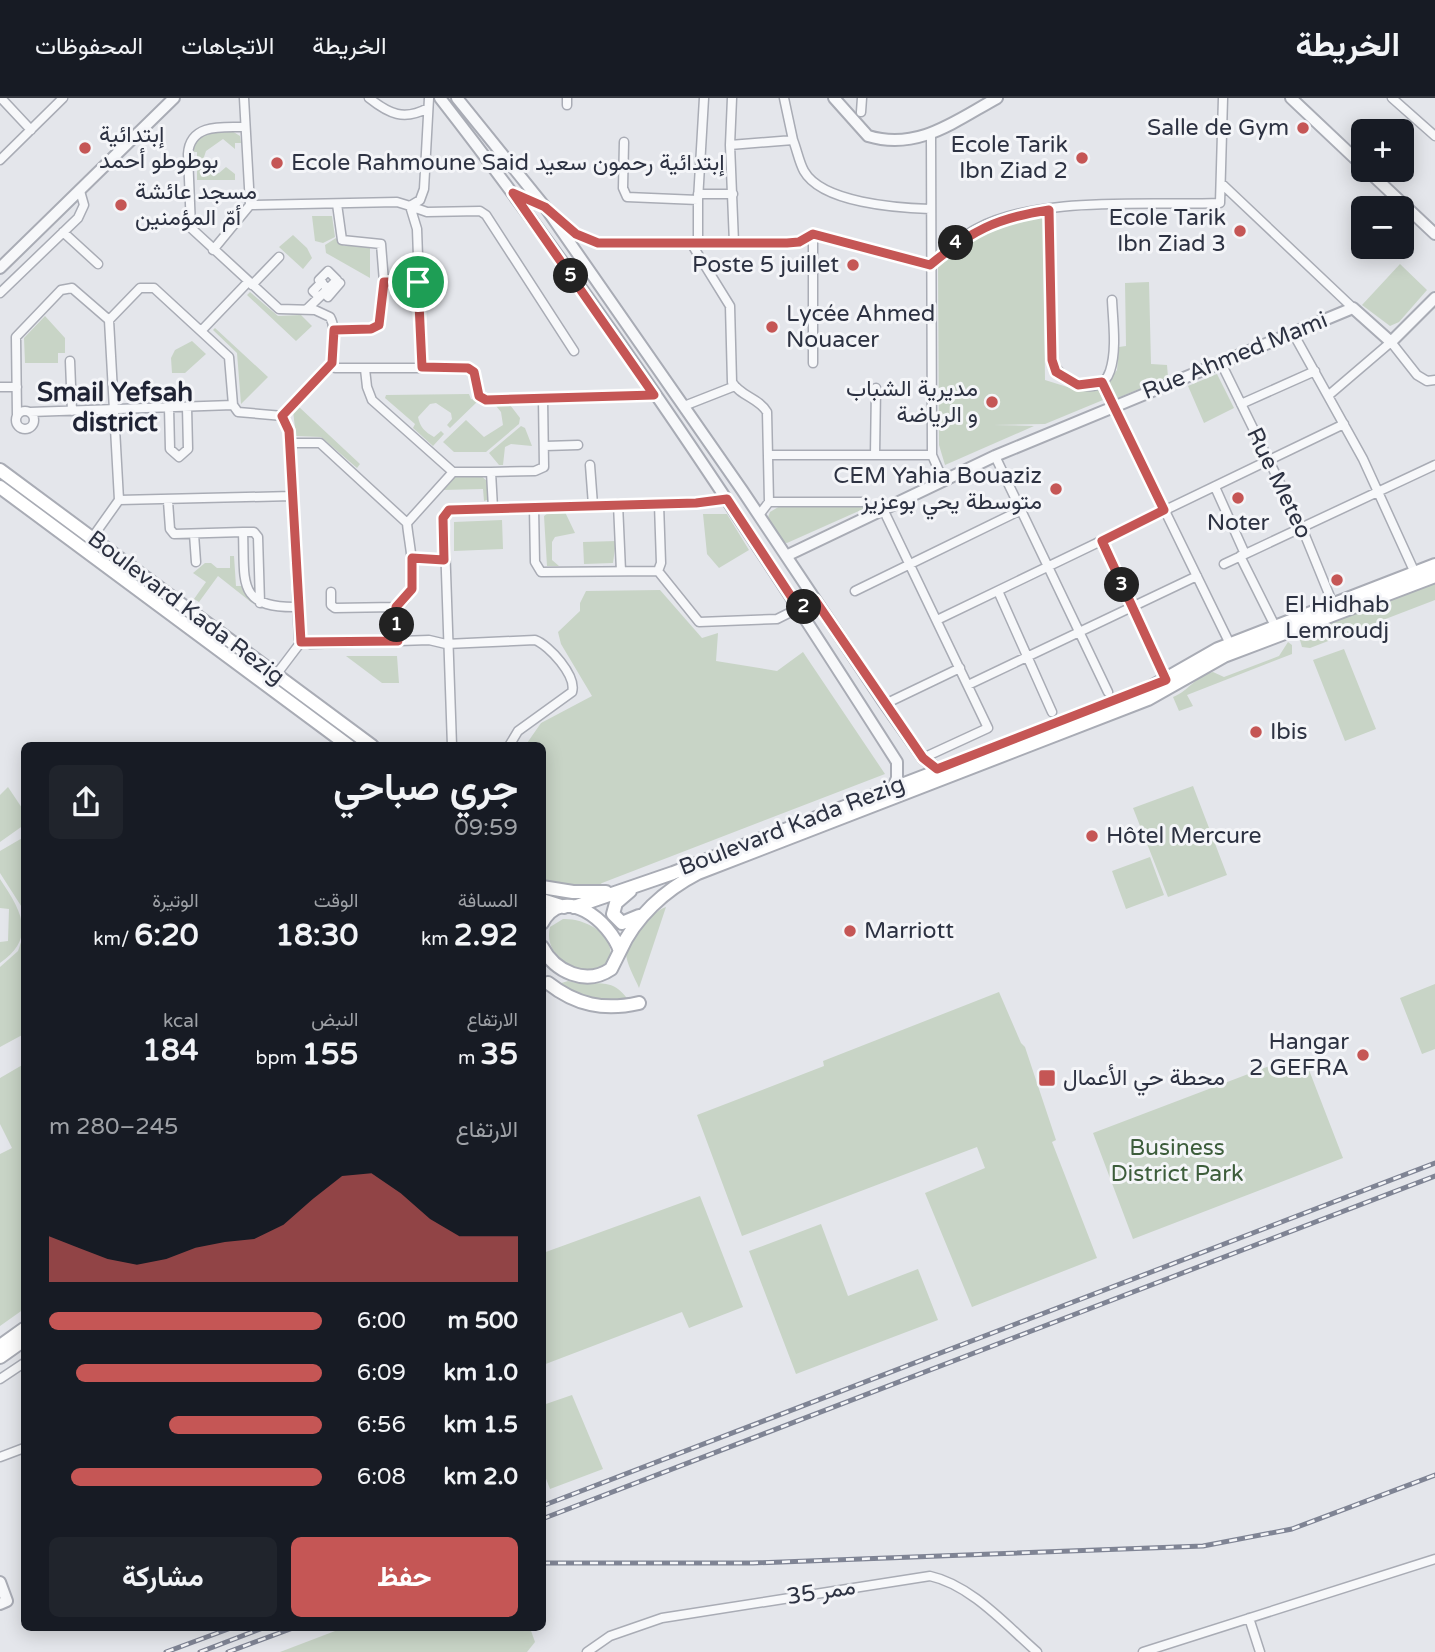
<!DOCTYPE html>
<html lang="ar">
<head>
<meta charset="utf-8">
<style>
  :root { --surface:#171b24; --page:#20242c; --text:#f1f3f6; --muted:#9ea1a6; --line:#363941; --accent:#c55655 }
  body { margin:0; font-family:"Varela Round",Vazirmatn,sans-serif; background:var(--page); color:var(--text); direction:rtl; height:100vh; display:flex; flex-direction:column; font-size:26px; white-space:nowrap }
  * { box-sizing:border-box; margin:0 }
  p { font-size:23px; color:var(--muted) }
  .icon { flex:none; width:38px; height:38px; fill:none; stroke:currentColor; stroke-width:2; stroke-linecap:round; stroke-linejoin:round }
  .map { position:relative; flex:1; overflow:hidden; direction:ltr }
  .details { position:absolute; left:21px; top:644px; width:525px; height:889px; display:flex; flex-direction:column; background:var(--surface); border-radius:10px; box-shadow:0 4px 18px #0003; direction:rtl }
  .details>* { flex:none }
  .buttons { position:absolute; left:1351px; top:21px; display:grid; gap:14px }
  .buttons a { display:grid; place-items:center; width:63px; height:63px; border-radius:10px; background:var(--surface); box-shadow:0 4px 18px #0003; font-size:35px }
  .pin { position:absolute; display:grid; place-items:center; width:60px; height:60px; color:#fff; margin:-30px; border:4px solid #fff; border-radius:50%; box-shadow:0 2px 7px #0007 }
  .km { position:absolute; width:35px; height:35px; margin:-18px; border-radius:50%; background:#222; color:#fff; font-size:19px; line-height:35px; text-align:center }
  .round { display:grid; place-items:center; flex:none; width:74px; height:74px; border-radius:10px; background:var(--page) }
  .headline { display:flex; align-items:center; justify-content:space-between; height:119px; padding:0 28px }
  h1 { font-size:38px; font-weight:700; line-height:52px }
  .stats { display:grid; grid-template-columns:repeat(3,1fr); gap:10px; height:119px; padding:7px 28px }
  .stats div { display:grid; align-content:center }
  .stats b { font-size:30px; font-weight:700 }
  .stats small { font-size:19px; font-weight:400 }
  .stats p { font-size:19px }
  .chart { height:196px; padding:14px 28px }
  .chart p { display:flex; justify-content:space-between }
  .chart svg { width:100%; height:126px; margin-top:7px; fill:var(--accent); opacity:.7 }
  .action { display:flex; gap:14px; margin-top:auto; padding:14px 28px }
  .action a { flex:1; height:80px; border-radius:10px; background:var(--accent); color:#fff; font-size:28px; font-weight:700; line-height:80px; text-align:center }
  .action a+a { background:var(--page); color:var(--text) }
  ul { padding:0 28px; list-style:none; font-size:23px }
  li { display:grid; grid-template-columns:112px 84px 1fr; align-items:center; height:52px }
  li i { height:18px; border-radius:9px; background:var(--accent) }
  header { display:flex; align-items:center; gap:42px; box-sizing:border-box; height:98px; padding:0 35px; background:var(--surface); border-bottom:2px solid var(--line) }
  header strong { font-size:33px }
  nav { display:flex; gap:38px; margin-inline-start:auto; font-size:24px }
  .map>svg:first-child { display:block }
  .green { fill:#c8d4c6 }
  .lines { fill:none; stroke-linecap:round; stroke-linejoin:round }
  .minor-casing { stroke:#a9acb5; stroke-width:11 }
  .tertiary-casing { stroke:#a9acb5; stroke-width:14 }
  .secondary-casing { stroke:#a9acb5; stroke-width:16 }
  .minor { stroke:#f7f8fa; stroke-width:8 }
  .tertiary { stroke:#f7f8fa; stroke-width:10 }
  .secondary { stroke:#fff; stroke-width:12 }
  .rail-casing { stroke:#7f8494; stroke-width:5 }
  .rail { stroke:#f4f5f8; stroke-width:2.5; stroke-dasharray:8; stroke-linecap:butt }
  .route-casing { stroke:#fff; stroke-width:14 }
  .route { stroke:#c55655; stroke-width:9 }
  .poi-dot { fill:#c55655; stroke:#f4f5f8; stroke-width:2.5 }
  .labels { text-anchor:middle; dominant-baseline:central; stroke-width:6; stroke-linejoin:round; paint-order:stroke }
  .poi-label { font-size:23px; fill:#2d3242; stroke:#f4f5f8; text-anchor:start }
  .street-label { font-size:23px; fill:#2d3242; stroke:#f4f5f8 }
  .park-label { font-size:23px; fill:#3d5d3b; stroke:#f4f5f8 }
  .quarter-label { font-size:26px; font-weight:bold; fill:#1f2334; stroke:#f4f5f8 }
</style>
</head>
<body>
<header>
<strong>الخريطة</strong>
<nav><a>الخريطة</a><a>الاتجاهات</a><a>المحفوظات</a></nav>
</header>
<div class="map">
<svg width="1435" height="1554" viewBox="0 0 1435 1554">
  <rect width="100%" height="100%" fill="#e4e6eb"/>
  <path class="green" d="M213,33H232L240,38L241,45H235V51L223,41L206,53L204,59L214,73L219,75L226,69L235,76V82H197V54H192C194,40 202,37 213,33Z
    M312,118H332L335,139L323,145L315,143Z
    M1043,119L1045,282L1077,292L1097,289L1103,302L1045,326L993,327L1034,328L945,367L939,347L938,167L976,137L1008,125Z
    M293,137L307,150L312,160L303,171L279,149Z
    M336,140L344,148H370V180L326,155L325,147Z
    M1400,166L1427,192L1399,224L1390,228L1362,207Z
    M1149,184L1151,266L1167,267L1168,279L1115,301L1107,286L1117,272L1119,249L1126,248L1125,185Z
    M250,194L278,218L301,217L312,228L296,243L247,197Z
    M45,218L65,240V255H58V265H25L24,240Z
    M215,230L268,279L241,306L237,255L213,232Z
    M192,243L206,256L185,275H172L171,260L175,252Z
    M1217,276L1234,310L1204,325L1188,288Z
    M469,296L471,301L478,303L450,330L447,327L452,321L451,315L436,305L430,306L418,319C420,329 425,334 434,339L441,333L444,336L433,348L413,330L415,326L385,300L386,297Z
    M492,303H507L520,320L519,326L486,354H454L443,344L466,322L484,339L503,327L501,314Z
    M298,308L360,366L357,370L321,339L296,338L293,313Z
    M521,328L525,330L532,348L511,346L505,349L503,367H499L489,355Z
    M480,377L487,383V402L484,403L483,391L442,392L454,378Z
    M780,408L784,407L870,408L787,445L782,444L767,422L770,414Z
    M565,414L575,435L555,439L552,444V462L559,468H547L544,418L548,415Z
    M703,416H727L749,452L719,470L707,456Z
    M502,422L503,451L454,453V424Z
    M616,443L613,465L584,466L583,444Z
    M230,458H234L236,488H242L247,499L256,508L218,478L199,504L194,501L206,484L193,475L205,465H211L217,470H230Z
    M1435,485V502L1310,550L1302,549L1300,542L1307,534Z
    M660,492L702,540L718,535L716,563L777,573L803,554L885,676L602,785L595,790L543,783L542,648H525L541,625L592,598L561,546L558,534L580,513V505L586,493Z
    M1288,544L1292,547V556L1187,597L1193,608L1179,613L1173,599C1189,593 1196,577 1213,574L1224,579L1279,558Z
    M1344,551L1376,631L1345,643L1313,562Z
    M346,558H397L399,585H382Z
    M1193,688L1227,777L1168,799L1133,710Z
    M8,689L24,713V727L0,744V697Z
    M24,739V806L23,811L0,775V753Z
    M1150,759L1164,797L1126,811L1112,773Z
    M0,781C20,811 38,839 0,865V844L8,843L9,811L0,810Z
    M666,809L639,890C635,880 625,864 626,853C627,840 653,813 666,809Z
    M563,821C586,820 620,838 608,866C583,884 542,860 550,829Z
    M24,835V936L0,949V869L18,853Z
    M568,883C595,890 611,876 629,903L596,906L558,886Z
    M1435,886V951L1422,956L1400,900Z
    M999,894L1021,945L1025,949L1056,1042L1052,1044L1097,1160L972,1209L925,1095L985,1070L977,1049L742,1138L697,1017L824,968L823,963Z
    M1304,959L1343,1060L1133,1141L1093,1035L1280,964L1282,967Z
    M24,966V1211L0,1228V1056L12,1050L0,1026V980Z
    M700,1098L743,1209L689,1230L682,1214L543,1267V1155Z
    M821,1126L848,1198L918,1171L938,1222L796,1276L749,1153Z
    M572,1297L603,1371L550,1391L543,1373V1307Z
    M343,1530H530L535,1544L527,1554H280Z"/>
  <g class="lines">
    <g class="minor-casing">
      <path id="minor" d="M1,0L31,32
        M369,0C389,16 404,23 428,10
        M567,0V7
        M732,0L730,47L793,42C797,52 799,64 804,73C822,105 898,110 930,111
        M784,0L793,42
        M1392,0L1435,38
        M861,14L862,0
        M245,29C223,29 190,25 188,56L191,130L279,211L315,212L330,219C339,235 326,254 335,270H468L474,274L479,298L486,302L654,297
        M931,37L932,357L943,382
        M624,44L623,90L627,99L698,102L704,0
        M730,47L734,145
        M0,62L63,0
        M1223,87L1353,210
        M514,95L543,108
        M698,96H733
        M698,102V145
        M250,107L397,104L410,108L417,131L422,269
        M410,108L427,114L480,113L486,117L574,253
        M410,108L420,102L424,91L429,0
        M1049,112L1052,262C1059,283 1100,303 1110,273C1117,252 1113,224 1112,202
        M553,116L576,137L598,145H691L730,208L732,284C740,298 759,300 767,314L769,404L759,417
        M63,134L98,166
        M691,145H787L799,144L813,136
        M213,152L250,107L244,0
        M384,184H418
        M252,187L279,159
        M0,195L78,120L84,107L80,93
        M324,195L328,199L340,185
        M319,199L313,193L322,184
        M307,211L337,182L328,173L319,182L328,191
        M109,222L140,190H154L229,259L233,307L238,314L283,318
        M334,232L371,231L379,227L384,184L381,146L342,142L337,106
        M201,233L248,184
        M1293,235L1363,361L1415,475
        M70,263L72,313
        M332,265L283,318L289,333L299,541L310,546L429,542L446,546L535,542C549,547 577,578 572,594L518,633L509,648
        M813,265V136L930,167C945,155 959,140 976,131C1039,97 1149,108 1220,105L1223,0
        M1221,265L1302,430L1333,506
        M365,271L367,289L372,302L453,374H491
        M1102,284L1230,546
        M0,289H17
        M1329,297L1391,244L1417,277L1427,283L1435,282
        M1241,306L1315,273
        M684,308L735,288
        M169,309L170,351L179,359L188,351L187,309
        M16 322a9 9 0 1 1 18 0a9 9 0 1 1-18 0Z
        M30,314L233,307
        M17,318L16,239L61,192L72,190L109,222L119,402L292,398
        M290,345H320L407,425C409,451 423,494 396,509L335,510L331,507V494
        M545,348L578,347
        M768,357H932
        M875,357L876,290
        M995,358L1108,594
        M590,367L593,407
        M1215,389L1245,456
        M168,403L170,431L174,436L243,434C245,484 236,510 297,509
        M769,404H862
        M618,406L621,473
        M659,406L661,465L658,473L699,524L777,521L815,502
        M534,409L535,464L541,474L658,473
        M882,409L988,630L923,660
        M493,410L491,374L535,373L544,369L543,300
        M407,425L453,374
        M243,434H254L258,439L260,505
        M194,436L196,464
        M92,440L119,402
        M1102,443L1166,582
        M1240,458L1275,528
        M412,460L445,462
        M1224,466L1435,367
        M855,493L1021,412
        M998,493L1052,614
        M396,509L398,543
        M937,522L1344,326
        M276,577L301,544
        M968,587L1197,478
        M885,606L960,570
        M452,648L444,416L449,412L691,406L727,402
        M0,1281L24,1265
        M0,1359L24,1350
        M1249,1520L1260,1554
        M587,1554L610,1538L662,1520L930,1478C971,1487 1006,1527 1037,1554
        M1143,1554L1435,1461"/>
    </g>
    <g class="tertiary-casing">
      <path id="tertiary" d="M440,0C605,212 753,438 897,664V680L893,689
        M457,0L545,109L742,392L885,606L923,660L937,671
        M834,0L868,38C918,53 955,23 997,0
        M1291,0L1363,68
        M1367,72L1435,136
        M0,170L174,0
        M786,458L995,358L1353,210L1391,244L1435,200
        M0,1484L7,1503L0,1506"/>
    </g>
    <g class="secondary-casing">
      <path id="secondary" d="M0,372L372,648
        M0,389L349,648
        M542,789L573,794H606
        M630,793L616,805L613,816L622,825L639,818
        M542,802L564,809
        M574,809L673,775L1141,595L1218,551L1435,467
        M542,825C563,785 610,823 620,853L611,871C586,888 555,874 542,849
        M620,853C635,819 665,792 698,775L1148,601L1224,558L1435,478
        M548,885C576,907 604,913 639,905
        M0,1248L24,1231
        M0,1259L24,1242"/>
    </g>
    <use href="#minor" class="minor"/>
    <use href="#tertiary" class="tertiary"/>
    <use href="#secondary" class="secondary"/>
    <g class="rail-casing">
      <path id="rail" d="M542,1408L1435,1065
        M542,1421L1435,1078
        M542,1465H753L1203,1448L1292,1431L1435,1377
        M166,1554L231,1530
        M200,1554L263,1530
        M228,1554L293,1530"/>
    </g>
    <use href="#rail" class="rail"/>
  </g>
  <g class="lines">
    <g class="route-casing">
      <path id="route" d="M513,95L545,109L576,136L598,145H787L799,144L813,136L930,167C971,133 996,120 1049,112L1052,262L1056,274L1078,287L1102,284L1164,412L1102,443L1166,582L937,671L923,660L815,502L800,512L727,401L696,405L449,412L443,420L444,462L412,460V491L396,509L398,543L301,544L289,333L282,318L332,265L334,232L371,231L379,227L384,184H418L422,269L468,270L474,274L479,298L486,302L654,297Z"/>
    </g>
    <use href="#route" class="route"/>
  </g>
  <g class="poi-dot">
    <circle cx="1303" cy="30" r="7"/>
    <circle cx="85" cy="50" r="7"/>
    <circle cx="1082" cy="60" r="7"/>
    <circle cx="277" cy="65" r="7"/>
    <circle cx="121" cy="107" r="7"/>
    <circle cx="1240" cy="133" r="7"/>
    <circle cx="853" cy="167" r="7"/>
    <circle cx="772" cy="229" r="7"/>
    <circle cx="992" cy="304" r="7"/>
    <circle cx="1056" cy="391" r="7"/>
    <circle cx="1238" cy="400" r="7"/>
    <circle cx="1337" cy="482" r="7"/>
    <circle cx="1256" cy="634" r="7"/>
    <circle cx="1092" cy="738" r="7"/>
    <circle cx="850" cy="833" r="7"/>
    <circle cx="1363" cy="957" r="7"/>
    <rect x="1038" y="971" width="18" height="18" rx="3.5"/>
  </g>
  <g class="labels">
    <g class="poi-label">
      <text x="1289" y="30" text-anchor="end">Salle de Gym</text>
      <text x="99" y="37">إبتدائية<tspan x="99" dy="26">بوطوطو أحمد</tspan></text>
      <text x="1068" y="47" text-anchor="end">Ecole Tarik<tspan x="1068" dy="26">Ibn Ziad 2</tspan></text>
      <text x="291" y="65">Ecole Rahmoune Said إبتدائية رحمون سعيد</text>
      <text x="135" y="94">مسجد عائشة<tspan x="135" dy="26">أمّ المؤمنين</tspan></text>
      <text x="1226" y="120" text-anchor="end">Ecole Tarik<tspan x="1226" dy="26">Ibn Ziad 3</tspan></text>
      <text x="839" y="167" text-anchor="end">Poste 5 juillet</text>
      <text x="786" y="216">Lycée Ahmed<tspan x="786" dy="26">Nouacer</tspan></text>
      <text x="978" y="291" text-anchor="end">مديرية الشباب<tspan x="978" dy="26">و الرياضة</tspan></text>
      <text x="1042" y="378" text-anchor="end">CEM Yahia Bouaziz<tspan x="1042" dy="26">متوسطة يحي بوعزيز</tspan></text>
      <text x="1238" y="425" text-anchor="middle">Noter</text>
      <text x="1337" y="507" text-anchor="middle">El Hidhab<tspan x="1337" dy="26">Lemroudj</tspan></text>
      <text x="1270" y="634">Ibis</text>
      <text x="1106" y="738">Hôtel Mercure</text>
      <text x="864" y="833">Marriott</text>
      <text x="1349" y="944" text-anchor="end">Hangar<tspan x="1349" dy="26">2 GEFRA</tspan></text>
      <text x="1063" y="980">محطة حي الأعمال</text>
    </g>
    <g class="street-label">
      <text transform="translate(1235 258) rotate(-22)">Rue Ahmed Mami</text>
      <text transform="translate(1279 385) rotate(64)">Rue Meteo</text>
      <text transform="translate(186 510) rotate(37)">Boulevard Kada Rezig</text>
      <text transform="translate(792 728) rotate(-21)">Boulevard Kada Rezig</text>
      <text transform="translate(821 1494) rotate(-9)">ممر 35</text>
    </g>
    <g class="park-label">
      <text x="1177" y="1050">Business<tspan x="1177" dy="26">District Park</tspan></text>
    </g>
    <g class="quarter-label">
      <text x="115" y="294">Smail Yefsah<tspan x="115" dy="30">district</tspan></text>
    </g>
  </g>
</svg>
<div class="buttons">
<a>+</a>
<a>−</a>
</div>
<div class="pin" style="left:418px;top:184px;background:#1e9e55"><svg class="icon" aria-label="arrive" viewBox="0 0 24 24"><path d="M6 21V4h12l-3 4 3 4H6"/></svg></div>
<b class="km" style="left:397px;top:527px">1</b>
<b class="km" style="left:804px;top:509px">2</b>
<b class="km" style="left:1122px;top:487px">3</b>
<b class="km" style="left:956px;top:145px">4</b>
<b class="km" style="left:571px;top:178px">5</b>
<section class="details">
<div class="headline"><div><h1>جري صباحي</h1><p>09:59</p></div><a class="round"><svg class="icon" aria-label="share" viewBox="0 0 24 24"><path d="M12 15V3M7 8l5-5 5 5M5 13v7h14v-7"/></svg></a></div>
<div class="stats">
<div><p>المسافة</p><b>2.92<small> km</small></b></div>
<div><p>الوقت</p><b>18:30</b></div>
<div><p>الوتيرة</p><b>6:20<small> /km</small></b></div>
</div>
<div class="stats">
<div><p>الارتفاع</p><b>35<small> m</small></b></div>
<div><p>النبض</p><b>155<small> bpm</small></b></div>
<div><p>kcal</p><b>184</b></div>
</div>
<div class="chart"><p><span>الارتفاع</span>245–280 m</p>
<svg viewBox="0 0 160 44" preserveAspectRatio="none"><path d="M0 44V28L10 32L20 36L30 38L40 36L50 32L60 30L70 29L80 24L90 15L100 7L110 6L120 13L130 22L140 28L150 28L160 28V44z"/></svg>
</div>
<ul>
<li><b>500 m</b>6:00<i style="width:100%"></i></li>
<li><b>1.0 km</b>6:09<i style="width:90%"></i></li>
<li><b>1.5 km</b>6:56<i style="width:56%"></i></li>
<li><b>2.0 km</b>6:08<i style="width:92%"></i></li>
</ul>
<div class="action"><a>حفظ</a><a>مشاركة</a></div>
</section>
</div>
</body>
</html>
